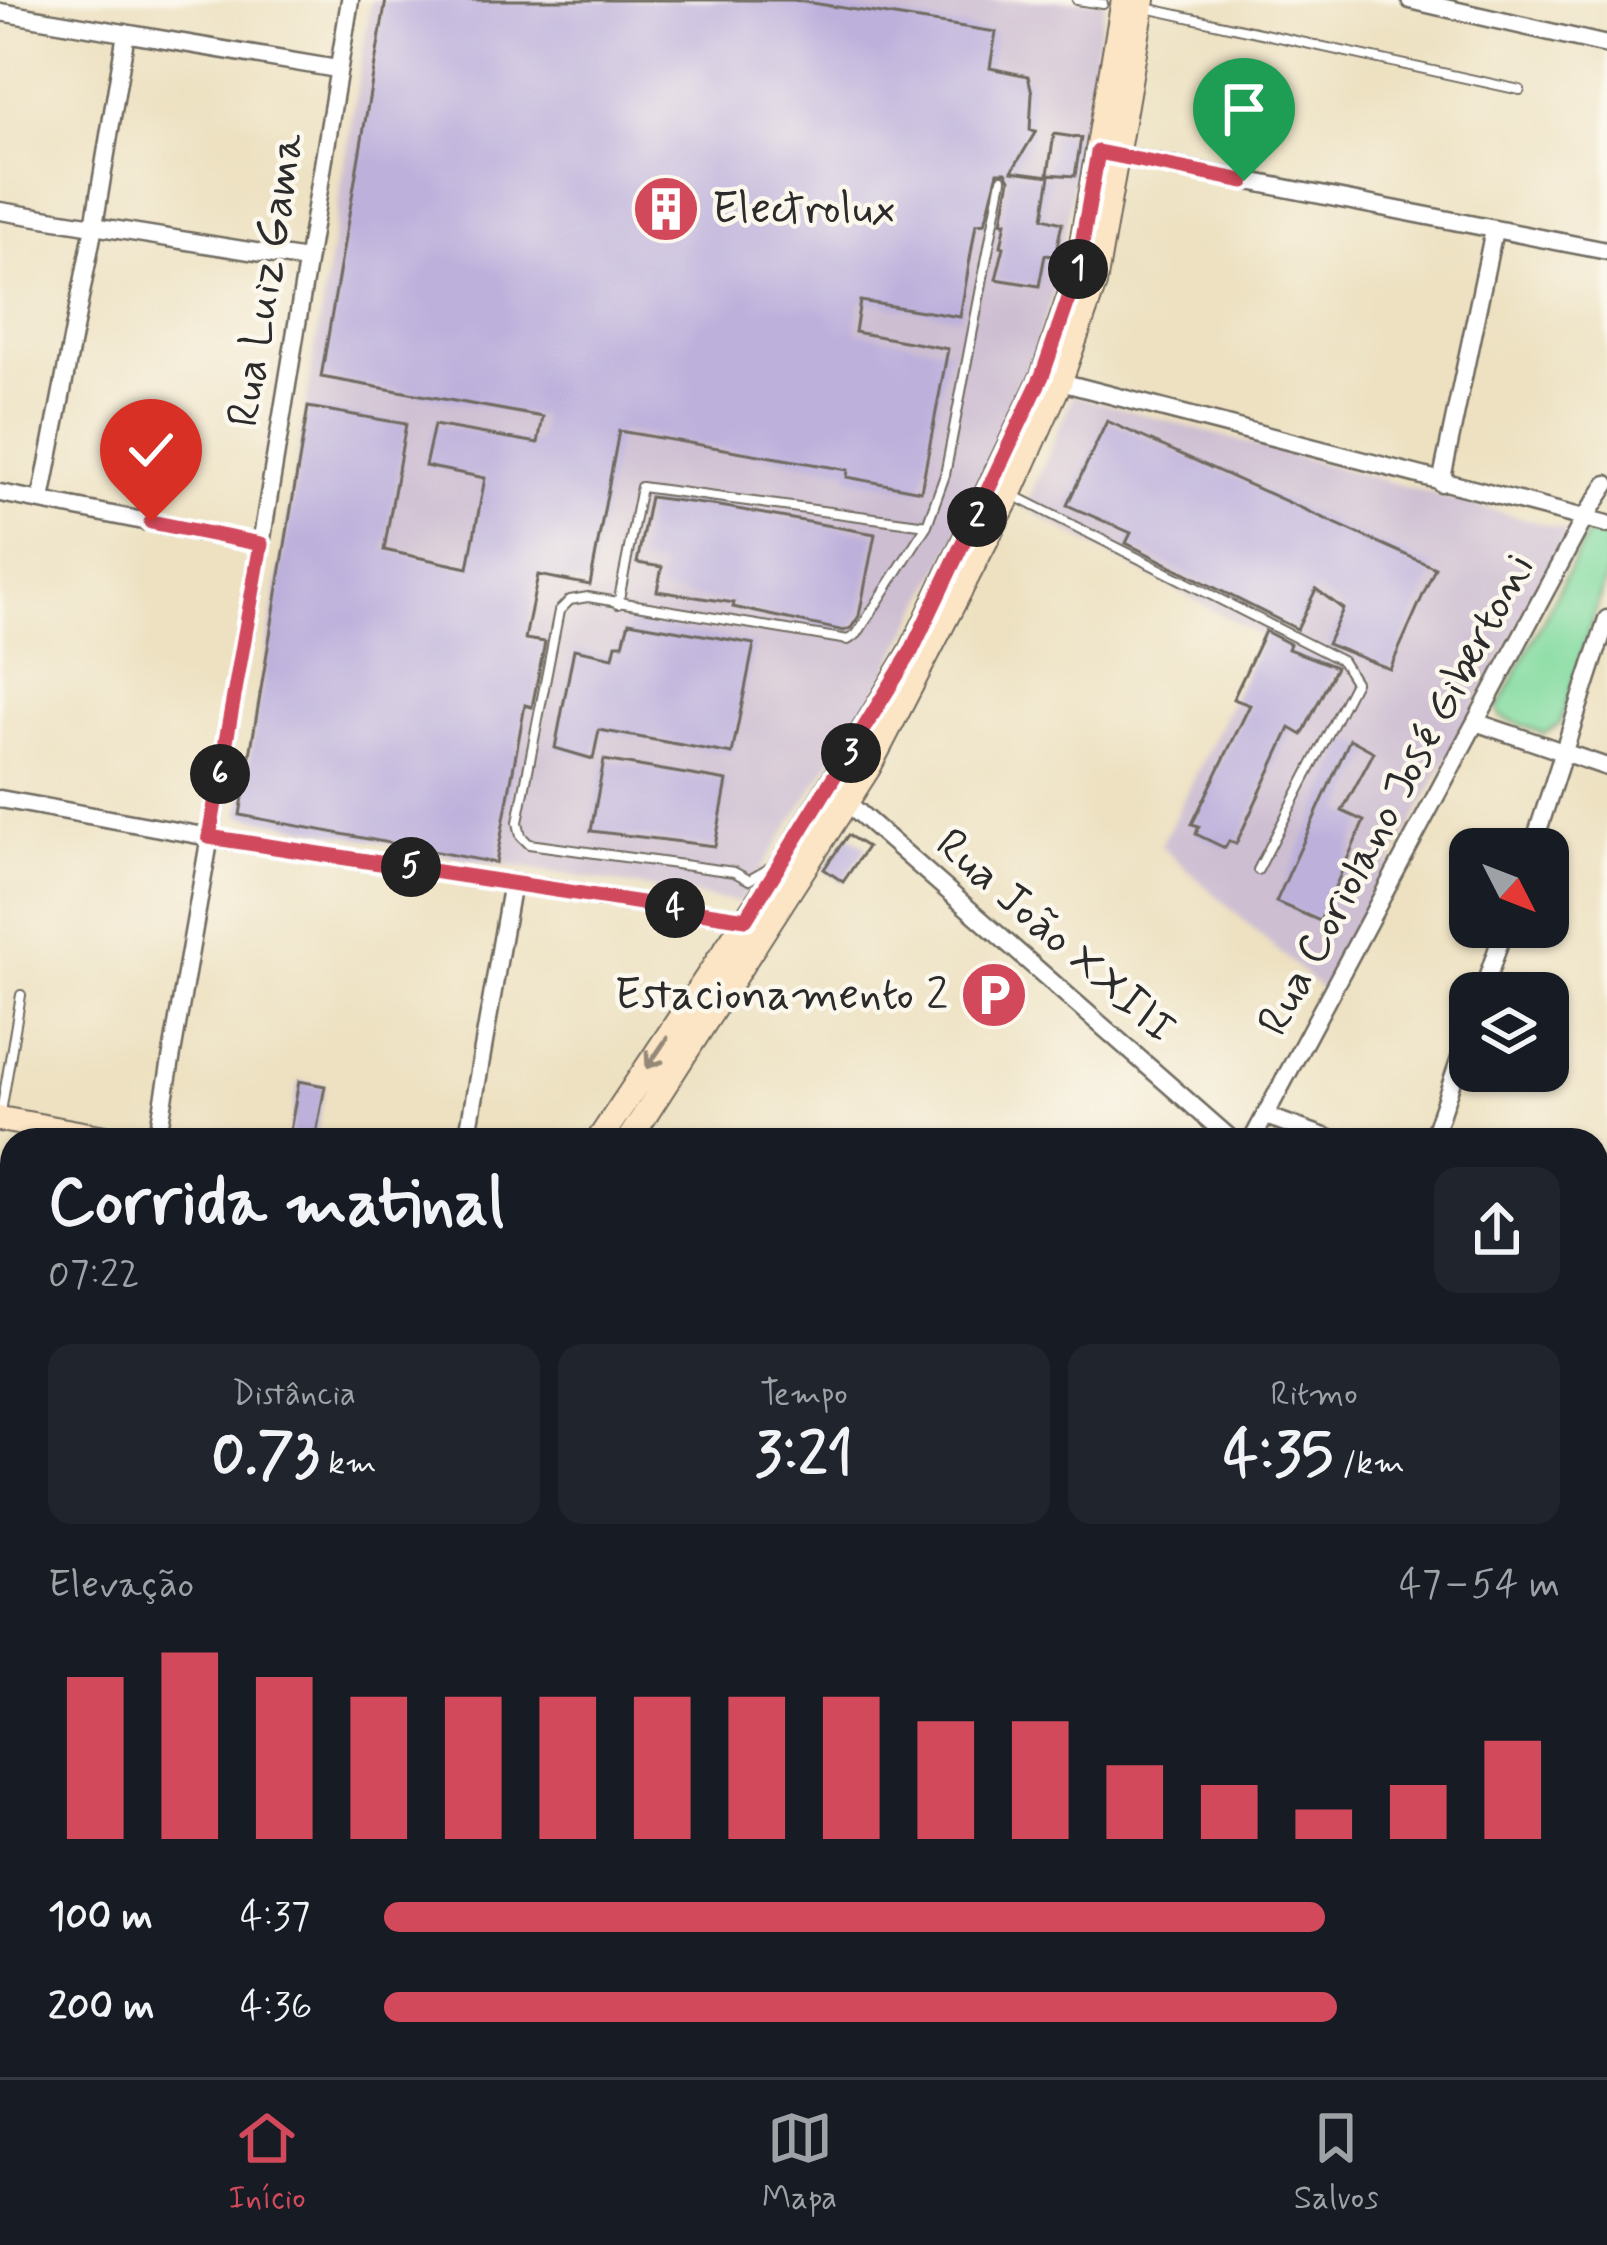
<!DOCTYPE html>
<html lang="pt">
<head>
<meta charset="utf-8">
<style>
  :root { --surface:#171b24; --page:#20242c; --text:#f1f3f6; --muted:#9ea1a6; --line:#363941; --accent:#d1495b }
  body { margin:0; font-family:Mynerve,sans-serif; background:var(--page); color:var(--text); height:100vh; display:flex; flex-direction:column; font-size:45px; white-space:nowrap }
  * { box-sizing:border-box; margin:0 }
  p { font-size:39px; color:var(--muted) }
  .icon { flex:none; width:66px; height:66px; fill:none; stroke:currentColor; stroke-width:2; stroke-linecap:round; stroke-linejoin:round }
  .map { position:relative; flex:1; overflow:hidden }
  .panel { position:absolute; left:0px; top:1128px; width:1608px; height:951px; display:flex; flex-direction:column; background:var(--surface); border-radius:36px 36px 0 0; box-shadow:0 3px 9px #0004 }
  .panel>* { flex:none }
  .needle { width:78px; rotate:132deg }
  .fabs { position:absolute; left:1449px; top:828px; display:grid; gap:24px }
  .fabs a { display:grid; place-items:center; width:120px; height:120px; border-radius:24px; background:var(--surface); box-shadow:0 3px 9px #0004; font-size:60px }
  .pin { position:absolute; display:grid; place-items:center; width:102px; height:102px; color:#fff; margin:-123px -51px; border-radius:50% 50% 50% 0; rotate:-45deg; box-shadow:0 0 12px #0007 }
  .pin .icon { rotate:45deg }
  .km { position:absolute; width:60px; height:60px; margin:-30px; border-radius:50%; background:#222; color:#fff; font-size:33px; line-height:60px; text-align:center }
  .round { display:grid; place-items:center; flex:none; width:126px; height:126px; border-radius:24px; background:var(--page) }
  .head { display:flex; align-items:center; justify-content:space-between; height:204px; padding:0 48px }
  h1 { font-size:66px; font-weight:700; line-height:90px }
  .stats { display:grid; grid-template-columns:repeat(3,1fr); gap:18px; height:204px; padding:12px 48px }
  .stats div { display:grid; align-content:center; border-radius:24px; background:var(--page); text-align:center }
  .stats b { font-size:60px; font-weight:700 }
  .stats small { font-size:33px; font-weight:400 }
  .stats p { font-size:33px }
  .chart { height:336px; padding:24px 48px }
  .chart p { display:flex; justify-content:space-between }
  .chart svg { width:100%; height:216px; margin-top:12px; stroke:var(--accent); stroke-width:6 }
  ul { padding:0 48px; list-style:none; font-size:39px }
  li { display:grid; grid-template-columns:192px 144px 1fr; align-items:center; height:90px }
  li i { height:30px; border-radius:15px; background:var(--accent) }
  .dock { display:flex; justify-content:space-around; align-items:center; height:168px; border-top:3px solid var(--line); background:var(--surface); font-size:33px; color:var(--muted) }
  .dock a { display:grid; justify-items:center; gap:6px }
  .dock .on { color:var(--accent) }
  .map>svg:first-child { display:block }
  .industrial { fill:#cdbed2 }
  .green { fill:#84dca1; stroke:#588466; stroke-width:3 }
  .building { fill:#bdb1dc }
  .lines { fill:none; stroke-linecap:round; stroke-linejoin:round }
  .lane-casing { stroke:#6f6b60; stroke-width:12 }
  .street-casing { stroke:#6f6b60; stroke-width:21 }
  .secondary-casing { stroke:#6f6b60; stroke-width:28 }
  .path { stroke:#6f6b60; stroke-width:3; stroke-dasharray:9 9; stroke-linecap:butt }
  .lane { stroke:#fff; stroke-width:8 }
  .street { stroke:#fff; stroke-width:16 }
  .secondary { stroke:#fce5c4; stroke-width:24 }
  .rail { stroke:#2b2b2b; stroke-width:6; stroke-dasharray:18 9; stroke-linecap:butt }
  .oneway { stroke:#948878 }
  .route-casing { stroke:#fff; stroke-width:24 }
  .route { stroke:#d1495b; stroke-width:15 }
  .labels { text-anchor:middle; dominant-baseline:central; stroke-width:9; stroke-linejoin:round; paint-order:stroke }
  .poi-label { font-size:45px; fill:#2b2b2b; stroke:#fbf7ec; text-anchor:start }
  .street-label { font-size:45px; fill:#2b2b2b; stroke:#fbf7ec }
</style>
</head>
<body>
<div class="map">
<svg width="1607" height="2077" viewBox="0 0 1607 2077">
  <rect width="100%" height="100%" fill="#fbf7ec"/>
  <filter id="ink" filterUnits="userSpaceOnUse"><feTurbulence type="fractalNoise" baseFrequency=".00833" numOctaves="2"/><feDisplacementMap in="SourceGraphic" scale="24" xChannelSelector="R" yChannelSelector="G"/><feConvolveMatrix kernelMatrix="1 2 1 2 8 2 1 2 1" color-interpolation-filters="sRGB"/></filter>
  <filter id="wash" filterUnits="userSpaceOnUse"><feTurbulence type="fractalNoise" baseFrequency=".004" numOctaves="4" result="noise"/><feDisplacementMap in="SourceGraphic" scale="48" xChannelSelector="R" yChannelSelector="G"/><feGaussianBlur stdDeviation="2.7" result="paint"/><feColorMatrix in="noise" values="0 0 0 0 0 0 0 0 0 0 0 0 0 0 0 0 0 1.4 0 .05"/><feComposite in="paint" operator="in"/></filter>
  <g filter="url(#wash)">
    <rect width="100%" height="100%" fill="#ede1c1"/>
    <path class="industrial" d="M371,0H1105L1056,286L1016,406L960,532L879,687L739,903L496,863L240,815Z
      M1073,395L1569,531L1323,991L1161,846L1263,637L1025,508Z"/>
    <path class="green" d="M1599,528L1607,530V573L1560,724L1544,734L1501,717L1497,710L1589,531Z
      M337,2067H392L401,2077H327Z"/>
    <g id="blocks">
      <path class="building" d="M386,0H793L996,32L990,68L1028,76L1032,93L1030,130L1036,131L1012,171L1050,176L1043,218L1062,223L1055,256L1045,255L1039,286L996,279L1004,247L1001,246L1006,222H1002L1010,179L1006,172H998L985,223L976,224L960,317L860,301L855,332L948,349L921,491L847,477L848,470L619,431L590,585L538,575L525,639L545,642L532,707L525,705L496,863L240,815L308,407L406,424L384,550L468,568L485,478L425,466L434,425L538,443L543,417L321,377Z
        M1054,134L1081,138L1075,176L1048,174Z
        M1107,421L1435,568L1390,669L1327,644L1343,609L1316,589L1297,629L1126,543L1131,533L1067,505Z
        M650,497L726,507L875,534L859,616L851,628L844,631L733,607L734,603L657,591L662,567L637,563Z
        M629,622L754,644L732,754L599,730L593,759L555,748L574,649L613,657L616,644H623Z
        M1265,631L1290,644L1288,649L1336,667L1302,735L1290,728L1236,844L1229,841L1225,848L1196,834L1199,826L1192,824L1250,705L1233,699Z
        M1350,739L1374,752L1342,811L1364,821L1320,921L1276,902Z
        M604,760L727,781L715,846L591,831Z
        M848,835L867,847L843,882L824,869Z
        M299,1081L325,1086L315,1140L289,1137Z"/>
    </g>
  </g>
  <g filter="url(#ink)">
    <use href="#blocks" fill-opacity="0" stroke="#6f6b60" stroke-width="3"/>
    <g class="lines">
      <g class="lane-casing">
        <path id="lane" d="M1077,0L1103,4
          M1146,8L1520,90
          M1015,496L1342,661L1355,682L1258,870
          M618,604L641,487L927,525
          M772,867L749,880L734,872L529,844L521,836L518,822L559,611L570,600L588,597L848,640L857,634L927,525L945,475L1002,179
          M1,1112L21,995
          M0,1479L12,1482"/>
      </g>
      <g class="street-casing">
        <path id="street" d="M1410,0L1607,45
          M0,12L337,69
          M1111,154L1607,251
          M0,211L306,260
          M1049,379L1607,524
          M1441,483L1494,230
          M0,493L261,544
          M41,500L94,226L126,33
          M1478,723L1607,767
          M840,796L1232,1140
          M0,799L209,837L746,919L752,924
          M1532,849L1607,619
          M1482,993L1505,927
          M1266,1116L1333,1140
          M157,1140L261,544L350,0
          M467,1140L512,882
          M1252,1140L1584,519L1607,484
          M1432,1140L1470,1028
          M1596,1198L1607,1164
          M1596,1586L1607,1590
          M1596,1758L1607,1762
          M1596,2039L1607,2044
          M175,2067L186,2077
          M711,2067L723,2077
          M418,2077L433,2067
          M659,2077L664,2067
          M853,2077L868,2067
          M1428,2077L1437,2067"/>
      </g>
      <g class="secondary-casing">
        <path id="secondary" d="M0,1119L116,1140
          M599,1140L787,858L911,652L1043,376L1076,278L1124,0
          M629,1140L868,768L1010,493L1059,383L1094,284L1143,0
          M1596,1412L1607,1383
          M0,2019L12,2002
          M0,2060L12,2045
          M1089,2067L1104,2077
          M1050,2077L1066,2067"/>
      </g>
      <path class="path" d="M1596,1244L1607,1247"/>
      <use href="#lane" class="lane"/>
      <use href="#street" class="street"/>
      <use href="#secondary" class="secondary"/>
      <path class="rail" d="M1596,1306L1607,1277
        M928,2077L943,2067"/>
    </g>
    <defs><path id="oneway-shaft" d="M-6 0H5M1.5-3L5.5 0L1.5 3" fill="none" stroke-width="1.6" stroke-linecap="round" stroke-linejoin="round" transform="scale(3)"/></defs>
    <use class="oneway" href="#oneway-shaft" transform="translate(657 1053) rotate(124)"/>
  </g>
  <g class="lines" filter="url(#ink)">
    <g class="route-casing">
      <path id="route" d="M151,522L261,544L209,837L746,919L911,652L1042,376L1076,278L1098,152L1244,181"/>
    </g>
    <use href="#route" class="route"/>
  </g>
  <defs>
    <g id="building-disc" transform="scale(3.45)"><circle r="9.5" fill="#d1495b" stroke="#fbf7ec"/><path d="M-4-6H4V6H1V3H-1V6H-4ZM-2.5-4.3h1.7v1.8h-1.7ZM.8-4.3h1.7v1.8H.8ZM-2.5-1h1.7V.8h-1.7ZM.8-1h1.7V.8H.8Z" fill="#fff"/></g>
    <g id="parking-disc" transform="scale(3.45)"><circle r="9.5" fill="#d1495b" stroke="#fbf7ec"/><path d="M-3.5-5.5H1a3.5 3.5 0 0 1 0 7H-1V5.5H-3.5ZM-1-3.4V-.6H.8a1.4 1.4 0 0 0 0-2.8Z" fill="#fff"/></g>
  </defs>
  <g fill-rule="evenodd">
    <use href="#building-disc" x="666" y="209"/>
    <use href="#parking-disc" x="994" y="995"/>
  </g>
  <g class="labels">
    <g class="poi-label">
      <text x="712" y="209">Electrolux</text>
      <text x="948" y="995" text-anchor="end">Estacionamento 2</text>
    </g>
    <g class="street-label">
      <text transform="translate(267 280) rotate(-81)">Rua Luiz Gama</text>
      <text transform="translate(1397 795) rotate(-62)">Rua Coriolano José Gibertoni</text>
      <text transform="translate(1055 937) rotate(41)">Rua João XXIII</text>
    </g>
  </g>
</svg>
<div class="fabs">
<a><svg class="needle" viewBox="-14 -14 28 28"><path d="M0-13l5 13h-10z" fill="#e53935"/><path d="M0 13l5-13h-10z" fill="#9ea1a6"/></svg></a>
<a><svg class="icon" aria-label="layers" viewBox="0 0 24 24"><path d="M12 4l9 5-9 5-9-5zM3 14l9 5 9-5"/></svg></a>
</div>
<div class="pin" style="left:1244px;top:181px;background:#1e9e55"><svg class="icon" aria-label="arrive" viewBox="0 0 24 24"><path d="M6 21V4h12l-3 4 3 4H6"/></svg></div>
<div class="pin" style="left:151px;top:522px;background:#d93025"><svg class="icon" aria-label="check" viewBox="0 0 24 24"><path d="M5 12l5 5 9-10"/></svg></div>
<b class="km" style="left:1078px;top:269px">1</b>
<b class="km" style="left:977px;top:517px">2</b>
<b class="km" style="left:851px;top:753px">3</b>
<b class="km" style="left:675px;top:908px">4</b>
<b class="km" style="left:411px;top:867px">5</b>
<b class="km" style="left:220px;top:774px">6</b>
<section class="panel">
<div class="head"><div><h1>Corrida matinal</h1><p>07:22</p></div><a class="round"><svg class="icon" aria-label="share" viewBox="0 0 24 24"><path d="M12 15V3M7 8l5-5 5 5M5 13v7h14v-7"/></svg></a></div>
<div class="stats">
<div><p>Distância</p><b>0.73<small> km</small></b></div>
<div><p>Tempo</p><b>3:21</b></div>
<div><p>Ritmo</p><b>4:35<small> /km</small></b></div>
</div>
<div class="chart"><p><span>Elevação</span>47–54 m</p>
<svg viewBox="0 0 160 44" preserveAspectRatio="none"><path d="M5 44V11M15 44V6M25 44V11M35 44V15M45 44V15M55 44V15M65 44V15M75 44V15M85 44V15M95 44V20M105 44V20M115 44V29M125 44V33M135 44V38M145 44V33M155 44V24"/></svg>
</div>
<ul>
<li><b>100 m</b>4:37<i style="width:80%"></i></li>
<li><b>200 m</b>4:36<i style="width:81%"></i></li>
</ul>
</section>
</div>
<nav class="dock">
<a class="on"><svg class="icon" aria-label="home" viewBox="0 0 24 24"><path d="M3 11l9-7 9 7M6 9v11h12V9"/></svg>Início</a>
<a><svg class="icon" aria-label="map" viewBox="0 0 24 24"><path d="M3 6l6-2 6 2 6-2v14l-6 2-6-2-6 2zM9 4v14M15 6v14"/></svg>Mapa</a>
<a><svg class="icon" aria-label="saved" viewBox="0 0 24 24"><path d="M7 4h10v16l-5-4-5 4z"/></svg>Salvos</a>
</nav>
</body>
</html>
